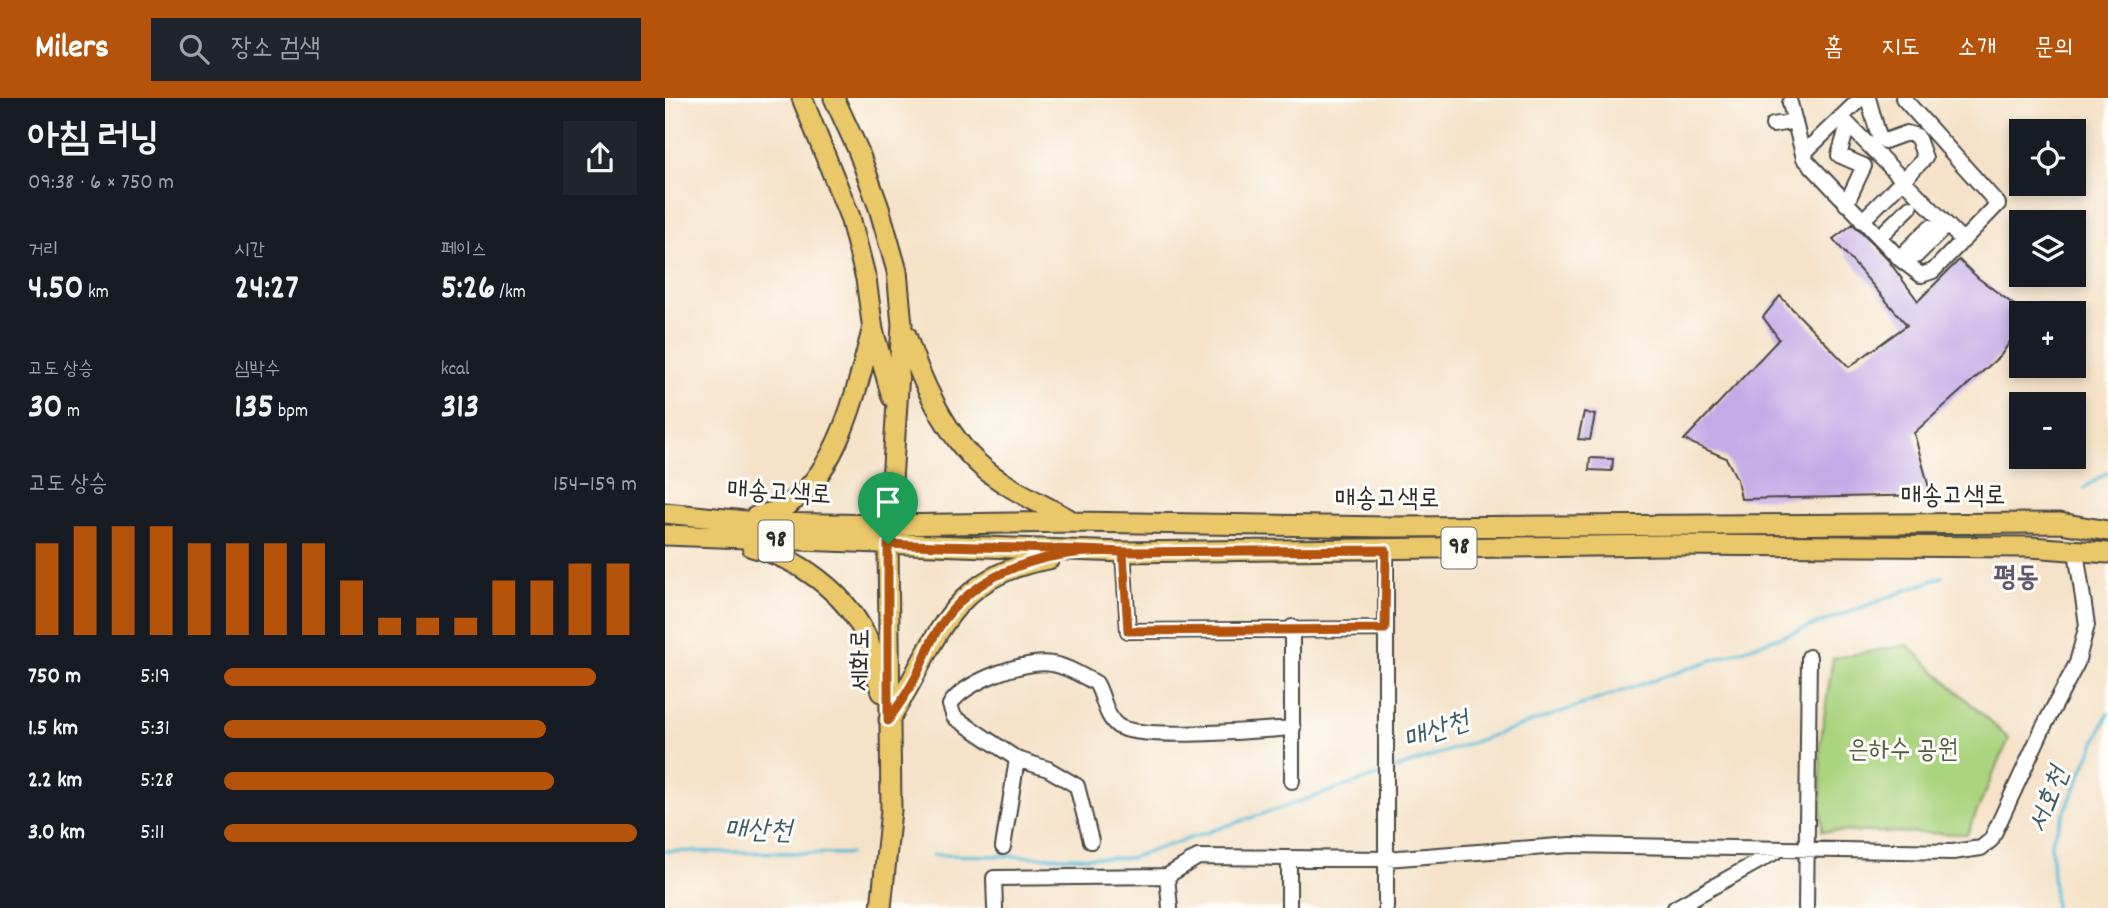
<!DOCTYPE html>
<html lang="ko">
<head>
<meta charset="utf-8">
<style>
  :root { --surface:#171b24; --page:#20242c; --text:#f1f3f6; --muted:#9ea1a6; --accent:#b45309 }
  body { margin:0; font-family:Dekko,"Poor Story",sans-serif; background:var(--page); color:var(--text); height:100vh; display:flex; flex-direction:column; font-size:26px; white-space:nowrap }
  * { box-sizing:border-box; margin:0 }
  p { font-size:23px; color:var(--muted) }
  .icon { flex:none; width:38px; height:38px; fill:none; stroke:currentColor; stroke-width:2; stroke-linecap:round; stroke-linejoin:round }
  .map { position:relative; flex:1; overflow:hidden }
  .side { display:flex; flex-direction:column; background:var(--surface); width:665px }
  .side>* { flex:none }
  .fabs { position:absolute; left:1344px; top:21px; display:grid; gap:14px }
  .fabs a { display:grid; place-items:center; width:77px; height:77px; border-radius:0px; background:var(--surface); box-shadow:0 4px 10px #0003; font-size:35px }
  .pin { position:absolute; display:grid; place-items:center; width:60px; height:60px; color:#fff; margin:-72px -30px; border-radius:50% 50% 50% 0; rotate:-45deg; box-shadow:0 0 7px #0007 }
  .pin .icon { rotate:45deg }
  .round { display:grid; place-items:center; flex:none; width:74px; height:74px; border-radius:0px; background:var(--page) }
  .head { display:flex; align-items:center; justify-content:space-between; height:119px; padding:0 28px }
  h1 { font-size:38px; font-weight:700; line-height:52px }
  .figures { display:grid; grid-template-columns:repeat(3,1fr); gap:10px; height:119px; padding:7px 28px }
  .figures div { display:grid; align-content:center }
  .figures b { font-size:35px; font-weight:700 }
  .figures small { font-size:19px; font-weight:400 }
  .figures p { font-size:19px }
  .chart { height:196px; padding:14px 28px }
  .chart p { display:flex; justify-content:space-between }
  .chart svg { width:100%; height:126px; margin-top:7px; stroke:var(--accent); stroke-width:6 }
  ul { padding:0 28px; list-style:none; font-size:23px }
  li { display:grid; grid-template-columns:112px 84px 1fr; align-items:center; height:52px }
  li i { height:18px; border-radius:9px; background:var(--accent) }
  header { display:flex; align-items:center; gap:42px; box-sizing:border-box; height:98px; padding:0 35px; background:var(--accent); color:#fff }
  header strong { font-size:33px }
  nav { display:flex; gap:38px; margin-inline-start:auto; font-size:24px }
  .search { width:490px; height:63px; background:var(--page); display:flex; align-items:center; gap:18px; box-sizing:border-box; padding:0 24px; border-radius:0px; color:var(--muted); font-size:26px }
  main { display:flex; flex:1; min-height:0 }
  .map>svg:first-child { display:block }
  .green { fill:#aad47f; stroke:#6a8055; stroke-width:2 }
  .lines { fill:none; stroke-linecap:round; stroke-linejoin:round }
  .stream { stroke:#59bdd7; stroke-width:3.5 }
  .building { fill:#c4abe7 }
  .minor-casing { stroke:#494643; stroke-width:18 }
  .major-casing { stroke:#494643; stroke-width:23 }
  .minor { stroke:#fff; stroke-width:14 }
  .major { stroke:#eac769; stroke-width:19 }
  .route-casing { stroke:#fff; stroke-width:14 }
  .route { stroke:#b45309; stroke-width:9 }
  .labels { text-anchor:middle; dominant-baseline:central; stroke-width:6; stroke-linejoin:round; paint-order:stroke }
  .shield { fill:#fdfcf7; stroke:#6a6a68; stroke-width:2 }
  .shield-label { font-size:24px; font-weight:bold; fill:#2b2b2b }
  .street-label { font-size:26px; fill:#2b2b2b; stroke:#fdfcf7 }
  .park-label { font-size:26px; fill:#515e44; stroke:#fdfcf7 }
  .neighbourhood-label { font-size:28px; font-weight:bold; fill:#61586d; stroke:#fdfcf7 }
  .water-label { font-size:28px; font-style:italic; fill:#3b5e67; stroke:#fdfcf7 }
</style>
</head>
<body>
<header>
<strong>Milers</strong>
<div class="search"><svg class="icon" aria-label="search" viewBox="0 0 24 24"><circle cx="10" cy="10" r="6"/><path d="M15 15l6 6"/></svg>장소 검색</div>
<nav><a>홈</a><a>지도</a><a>소개</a><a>문의</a></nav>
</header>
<main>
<section class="side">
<div class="head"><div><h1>아침 러닝</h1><p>09:38 · 6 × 750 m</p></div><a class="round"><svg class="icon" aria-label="share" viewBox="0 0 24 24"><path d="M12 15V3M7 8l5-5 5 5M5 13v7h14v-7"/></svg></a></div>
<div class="figures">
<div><p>거리</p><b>4.50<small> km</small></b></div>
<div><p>시간</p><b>24:27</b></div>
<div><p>페이스</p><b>5:26<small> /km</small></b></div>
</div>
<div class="figures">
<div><p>고도 상승</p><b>30<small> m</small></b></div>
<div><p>심박수</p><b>135<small> bpm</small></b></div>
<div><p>kcal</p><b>313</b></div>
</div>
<div class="chart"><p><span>고도 상승</span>154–159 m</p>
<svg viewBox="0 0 160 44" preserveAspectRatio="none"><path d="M5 44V12M15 44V6M25 44V6M35 44V6M45 44V12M55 44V12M65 44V12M75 44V12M85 44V25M95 44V38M105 44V38M115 44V38M125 44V25M135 44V25M145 44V19M155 44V19"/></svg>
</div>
<ul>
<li><b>750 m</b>5:19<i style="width:90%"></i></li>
<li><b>1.5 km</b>5:31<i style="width:78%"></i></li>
<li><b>2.2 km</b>5:28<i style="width:80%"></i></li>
<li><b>3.0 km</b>5:11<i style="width:100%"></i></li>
</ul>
</section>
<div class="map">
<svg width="1443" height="810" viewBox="0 0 1443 810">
  <rect width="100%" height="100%" fill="#fdfcf7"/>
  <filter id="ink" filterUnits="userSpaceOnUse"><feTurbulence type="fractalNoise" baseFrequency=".0143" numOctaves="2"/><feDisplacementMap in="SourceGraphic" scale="14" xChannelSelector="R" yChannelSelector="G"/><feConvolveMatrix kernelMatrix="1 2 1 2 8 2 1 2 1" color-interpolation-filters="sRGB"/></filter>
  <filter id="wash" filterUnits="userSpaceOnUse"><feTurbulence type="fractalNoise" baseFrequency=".00686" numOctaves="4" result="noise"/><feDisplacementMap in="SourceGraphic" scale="28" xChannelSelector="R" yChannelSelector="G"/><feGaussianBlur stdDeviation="1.57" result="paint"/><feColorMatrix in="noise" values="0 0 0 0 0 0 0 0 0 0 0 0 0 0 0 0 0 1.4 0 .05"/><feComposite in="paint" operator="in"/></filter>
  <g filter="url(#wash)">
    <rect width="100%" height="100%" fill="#f5e2c8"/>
    <path class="green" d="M1242,547L1344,641L1302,736L1157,733L1155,647L1168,560Z"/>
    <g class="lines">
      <path class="stream" d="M1420,390L1443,374
        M724,673L1144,529L1277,479
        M0,753L184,756
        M268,757L465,760L717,676
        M1390,810L1386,745L1443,615"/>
    </g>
    <g id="blocks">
      <path class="building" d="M1188,126L1223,162L1253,203L1294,162L1313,180L1356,212V227L1336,257L1249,335L1266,397L1076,401L1072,381L1061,360L1019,342L1114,241L1098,219L1115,198L1184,269L1242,227L1168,141Z
        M919,314L930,317L925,342L913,341Z
        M925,360L948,361L947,373L924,372Z"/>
    </g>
  </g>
  <g filter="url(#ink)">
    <use href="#blocks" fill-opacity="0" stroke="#494643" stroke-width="2"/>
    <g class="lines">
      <g class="minor-casing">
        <path id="minor" d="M1196,0L1142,52L1139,60L1236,162L1256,177L1268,173L1333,106L1238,0
          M1125,5L1139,60
          M1176,19L1298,143
          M1108,27L1130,23
          M1181,106L1199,68L1174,57L1183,27
          M1197,123L1260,60L1252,38L1242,35L1220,43L1214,39L1203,0
          M1214,139L1245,109
          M1251,158L1282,127
          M1234,160L1265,129
          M458,454L463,533L720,531
          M627,529V683
          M352,661L289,619L285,607C298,584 360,561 387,566C402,568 417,578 431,585C439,598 440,619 453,628C475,643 597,632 628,630
          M338,749L352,661L383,671L412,688L426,743
          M624,760V810
          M502,778L533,759L721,761L906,747L1288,754L1316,750L1326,742L1378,630L1412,565L1422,527L1411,453
          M330,810L329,780L502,778L505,810
          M721,810V451
          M1010,810L1112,753
          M1141,810L1144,559"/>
      </g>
      <g class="major-casing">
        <path id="major" d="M137,0L185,119L201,181L208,232L227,299
          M169,0L193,52L214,110L232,173L237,227L223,446L226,712L216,810
          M241,237C255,280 281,338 316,368C342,391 378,406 409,424
          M0,415L101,425L224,427L410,424L723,429L1395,425L1443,433
          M90,419C98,416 108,415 115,411C173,383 192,289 207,233
          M0,437L458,454L1002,447L1366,449L1443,455
          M87,449C133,460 178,493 200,536C209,553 211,576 216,594
          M224,622C272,546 281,478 384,461"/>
      </g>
      <use href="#minor" class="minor"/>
      <use href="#major" class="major"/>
    </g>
  </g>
  <g class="lines" filter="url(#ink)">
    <g class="route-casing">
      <path id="route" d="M223,446V623C232,609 242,596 249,582C258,566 262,549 272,533C309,470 389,450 458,454L463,533L720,531L721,452L458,454C380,449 301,450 223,446"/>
    </g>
    <use href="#route" class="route"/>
  </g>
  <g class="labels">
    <g class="shield">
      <rect x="93.5" y="422.5" width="35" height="41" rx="5"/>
      <rect x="776.5" y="429.5" width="35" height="41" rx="5"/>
    </g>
    <g class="shield-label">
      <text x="111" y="443">98</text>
      <text x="794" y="450">98</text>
    </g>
    <g class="street-label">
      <text transform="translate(114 396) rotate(3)">매송고색로</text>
      <text x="1288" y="399">매송고색로</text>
      <text x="722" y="402">매송고색로</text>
      <text transform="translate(197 562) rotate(-90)">세화로</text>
    </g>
    <g class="park-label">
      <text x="1238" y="653">은하수 공원</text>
    </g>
    <g class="neighbourhood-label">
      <text x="1351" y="482">평동</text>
    </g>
    <g class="water-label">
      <text transform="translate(772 635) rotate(-19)">매산천</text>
      <text transform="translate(1386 703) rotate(-69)">서호천</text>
      <text transform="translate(93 735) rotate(1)">매산천</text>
    </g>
  </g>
</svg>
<div class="fabs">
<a><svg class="icon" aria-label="locate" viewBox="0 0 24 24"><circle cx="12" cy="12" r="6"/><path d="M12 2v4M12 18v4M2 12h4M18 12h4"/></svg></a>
<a><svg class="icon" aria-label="layers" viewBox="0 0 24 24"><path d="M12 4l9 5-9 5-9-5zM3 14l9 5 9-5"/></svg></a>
<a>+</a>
<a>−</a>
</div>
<div class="pin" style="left:223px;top:446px;background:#1e9e55"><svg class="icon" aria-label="arrive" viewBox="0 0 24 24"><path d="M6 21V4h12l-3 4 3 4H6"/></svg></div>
</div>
</main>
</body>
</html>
